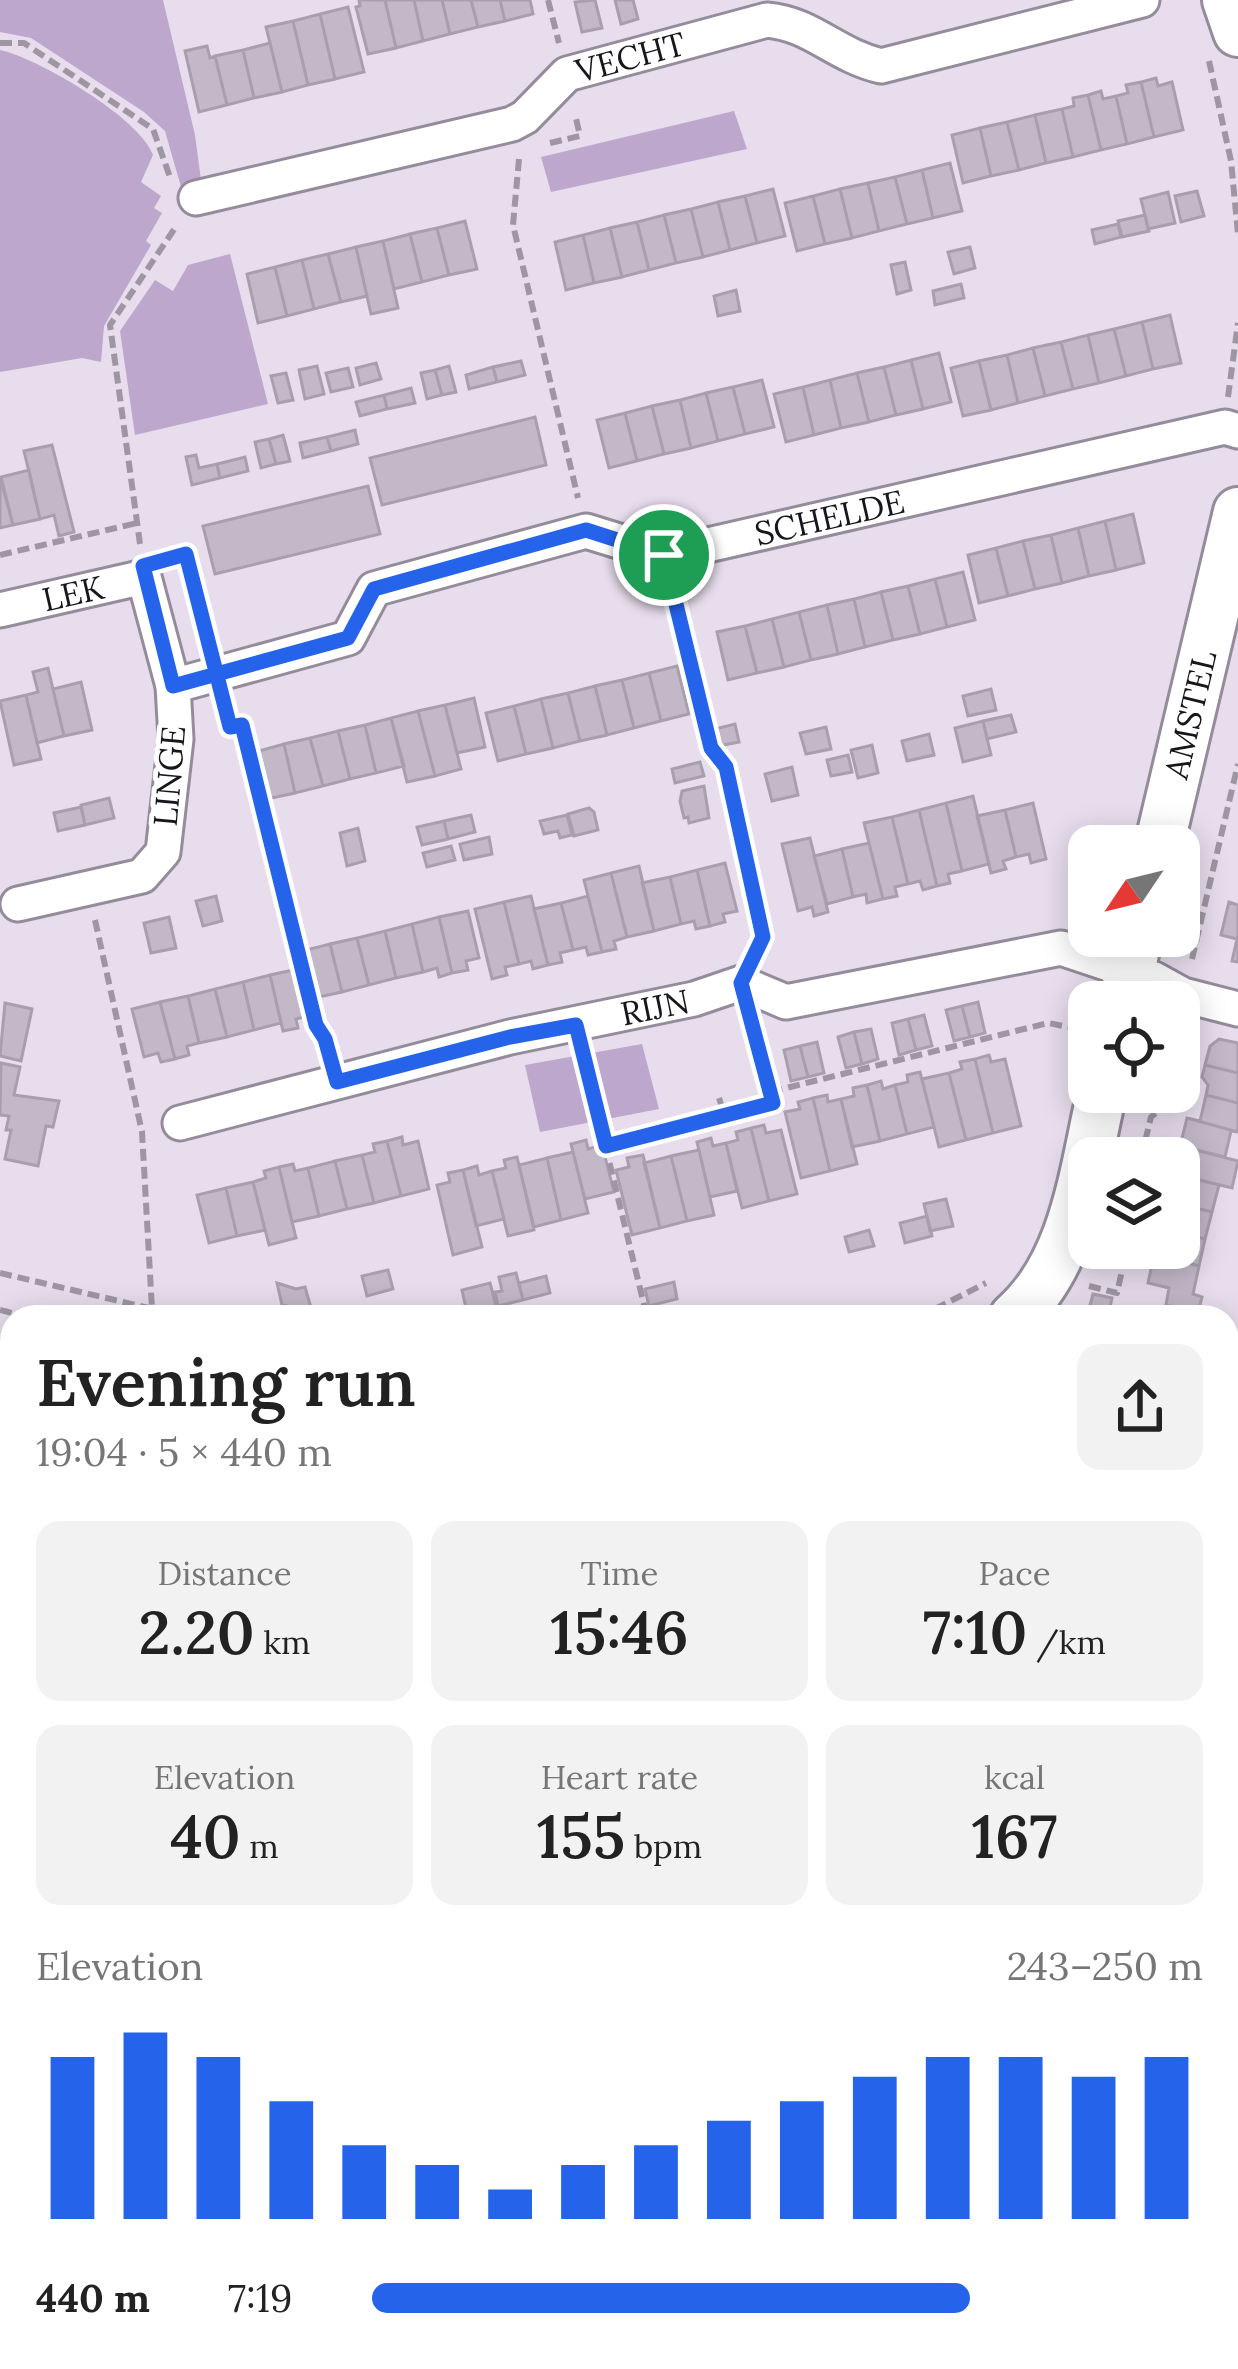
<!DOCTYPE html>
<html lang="en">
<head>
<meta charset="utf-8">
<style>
  :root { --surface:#fff; --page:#f2f2f2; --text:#222; --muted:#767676; --accent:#2563eb }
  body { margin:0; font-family:Lora,serif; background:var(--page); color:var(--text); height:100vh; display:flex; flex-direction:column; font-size:45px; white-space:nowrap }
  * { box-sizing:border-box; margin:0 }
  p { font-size:39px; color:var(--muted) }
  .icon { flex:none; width:66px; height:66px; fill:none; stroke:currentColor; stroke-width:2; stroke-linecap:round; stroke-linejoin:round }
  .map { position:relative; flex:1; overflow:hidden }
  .drawer { position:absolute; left:0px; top:1305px; width:1239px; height:1065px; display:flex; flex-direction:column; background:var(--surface); border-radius:36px 36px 0 0; box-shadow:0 6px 30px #0003 }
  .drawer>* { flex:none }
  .needle { width:78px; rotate:235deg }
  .tools { position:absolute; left:1068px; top:825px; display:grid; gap:24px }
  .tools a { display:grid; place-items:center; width:132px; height:132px; border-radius:24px; background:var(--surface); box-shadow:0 6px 30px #0003; font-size:60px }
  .pin { position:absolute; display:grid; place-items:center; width:102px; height:102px; color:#fff; margin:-51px; border:6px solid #fff; border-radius:50%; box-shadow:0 3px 12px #0007 }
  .round { display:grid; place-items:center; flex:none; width:126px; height:126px; border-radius:24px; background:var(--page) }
  .head { display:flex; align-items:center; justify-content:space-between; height:204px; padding:0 36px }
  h1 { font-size:66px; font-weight:600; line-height:90px }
  .stats { display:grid; grid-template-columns:repeat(3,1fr); gap:18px; height:204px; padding:12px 36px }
  .stats div { display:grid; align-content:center; border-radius:24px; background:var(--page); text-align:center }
  .stats b { font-size:60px; font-weight:600 }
  .stats small { font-size:33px; font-weight:400 }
  .stats p { font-size:33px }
  .chart { height:336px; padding:24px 36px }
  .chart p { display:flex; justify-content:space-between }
  .chart svg { width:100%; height:216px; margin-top:12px; stroke:var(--accent); stroke-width:6 }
  ul { padding:0 36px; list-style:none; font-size:39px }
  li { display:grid; grid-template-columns:192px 144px 1fr; align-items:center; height:90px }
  li i { height:30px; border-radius:15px; background:var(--accent) }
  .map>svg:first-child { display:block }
  .green { fill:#bea7cc }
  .building { fill:#c2b8c8; stroke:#a89fae; stroke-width:3 }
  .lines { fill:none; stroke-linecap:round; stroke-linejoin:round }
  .lane-casing { stroke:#958c9b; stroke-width:22 }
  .street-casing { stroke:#958c9b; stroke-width:39 }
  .secondary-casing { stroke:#958c9b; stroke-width:54 }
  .path { stroke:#9e97a3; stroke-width:6; stroke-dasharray:12 6; stroke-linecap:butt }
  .lane { stroke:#fff; stroke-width:16 }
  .street { stroke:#fff; stroke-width:33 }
  .secondary { stroke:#fff; stroke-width:48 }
  .route-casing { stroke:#fff; stroke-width:24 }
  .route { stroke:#2563eb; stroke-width:15 }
  .labels { text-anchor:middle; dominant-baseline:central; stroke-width:10; stroke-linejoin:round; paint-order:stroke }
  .street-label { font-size:33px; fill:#18151b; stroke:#fff }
</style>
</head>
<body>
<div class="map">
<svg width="1238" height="2369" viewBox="0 0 1238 2369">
  <rect width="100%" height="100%" fill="#e7dded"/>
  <path class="green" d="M0,0H163L195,135L201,180L188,188L181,187L165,131L144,112L31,38L0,32Z
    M0,50C38,58 140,118 153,155L141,182L161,196L154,208L162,213L146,241L151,245L104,326L101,362L82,358L0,372Z
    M734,111L747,149L551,192L541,157Z
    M230,254L268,404L135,435L120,331L155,280L173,291L188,265Z
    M642,1044L659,1109L540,1132L525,1065Z"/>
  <path class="building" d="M359,0H385L396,48L368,54L356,7L360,6Z
    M385,0H414L423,41L396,48Z
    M414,0H442L450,34L423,41Z
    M442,0H471L478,27L450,34Z
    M471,0H500L505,21L478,27Z
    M500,0H530L533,14L505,21Z
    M595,0L602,28L582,32L575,2Z
    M615,0H633L638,19L621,24Z
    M348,7L364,72L335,79L320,14Z
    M320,14L335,79L308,85L293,21Z
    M293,21L308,85L282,92L266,27Z
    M270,43L282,92L254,98L243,50Z
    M207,46L210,58L215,56L227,105L199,112L185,51Z
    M243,50L254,98L227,105L215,56Z
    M1156,78L1158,86L1172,82L1183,130L1154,137L1141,82Z
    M1141,82L1154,137L1127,144L1116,96L1128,93L1126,85Z
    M1101,91L1103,99L1116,96L1127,144L1101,150L1088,95Z
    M1088,95L1101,150L1073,157L1062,109L1074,106L1073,98Z
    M1062,109L1073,157L1046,163L1035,115Z
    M1035,115L1046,163L1019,170L1007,122Z
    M1007,122L1019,170L991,176L980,128Z
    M980,128L991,176L963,183L952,135Z
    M950,163L962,211L933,218L922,170Z
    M922,170L933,218L907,224L895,177Z
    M895,177L907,224L879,231L868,183Z
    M868,183L879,231L852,238L840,189Z
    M773,189L785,236L757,243L745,196Z
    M840,189L852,238L825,244L813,196Z
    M1197,191L1204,216L1181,222L1175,196Z
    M1168,192L1175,223L1148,229L1141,199Z
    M745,196L757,243L730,250L718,202Z
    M813,196L825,244L797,251L785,203Z
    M718,202L730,250L703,257L691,209Z
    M691,209L703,257L676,263L664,215Z
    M664,215L676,263L649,270L637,222Z
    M1145,215L1149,231L1122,237L1118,221Z
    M465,221L477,269L449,275L437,228Z
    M637,222L649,270L622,277L610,228Z
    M1118,224L1121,237L1095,244L1092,230Z
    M437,228L449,275L422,282L410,234Z
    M610,228L622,277L594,283L583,235Z
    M410,234L422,282L394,289L383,241Z
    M583,235L594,283L566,290L555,242Z
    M383,241L398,308L371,314L356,247Z
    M356,247L367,296L341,302L328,254Z
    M970,247L975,268L954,274L948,252Z
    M328,254L341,302L314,309L302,260Z
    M302,260L314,309L287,316L275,267Z
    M905,262L911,290L897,294L891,265Z
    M275,267L287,316L258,323L247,274Z
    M961,284L964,298L935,305L933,291Z
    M736,290L740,311L718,316L714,296Z
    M1170,315L1181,363L1153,369L1142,322Z
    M1142,322L1153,369L1126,376L1114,329Z
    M1114,329L1126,376L1099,383L1088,335Z
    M1088,335L1099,383L1073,389L1061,342Z
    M1061,342L1073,389L1045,396L1033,348Z
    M1033,348L1045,396L1018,403L1007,355Z
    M939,353L951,402L923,409L911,360Z
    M1007,355L1018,403L991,410L979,361Z
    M911,360L923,409L896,415L884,367Z
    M521,361L525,375L497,382L493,367Z
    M979,361L991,410L963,416L951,368Z
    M376,363L381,379L360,385L356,368Z
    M317,366L324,394L305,399L299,370Z
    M449,366L456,392L442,395L435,370Z
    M493,367L497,382L469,389L466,375Z
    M884,367L896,415L869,422L857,373Z
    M348,368L353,387L331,392L326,373Z
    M435,370L442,395L427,399L421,373Z
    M286,373L293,400L278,403L271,376Z
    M857,373L869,422L841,428L830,380Z
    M762,380L774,427L745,434L733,387Z
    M830,380L841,428L814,435L803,387Z
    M733,387L745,434L718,441L706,393Z
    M803,387L814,435L786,442L774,394Z
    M411,388L415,403L387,409L384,395Z
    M706,393L718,441L691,448L680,400Z
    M384,395L387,409L360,416L356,402Z
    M680,400L691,448L664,454L652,406Z
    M652,406L664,454L637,461L625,413Z
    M625,413L637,461L609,468L597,420Z
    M535,417L546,465L382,505L370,458Z
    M355,430L358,444L331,451L327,437Z
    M283,435L290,461L276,464L269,439Z
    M327,437L331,451L303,458L300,443Z
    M269,439L276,464L261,468L255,442Z
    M52,445L74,532L59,536L54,515L40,519L24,451Z
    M196,455L199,468L217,464L220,478L192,485L186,457Z
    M245,457L248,471L220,478L217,464Z
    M29,470L40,519L13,525L1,477Z
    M0,477L13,525L0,528Z
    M368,486L380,534L215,574L203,526Z
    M1133,514L1144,563L1116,570L1105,521Z
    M1105,521L1116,570L1089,576L1078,528Z
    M1078,528L1089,576L1062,583L1051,535Z
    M1051,535L1062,583L1035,589L1023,541Z
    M1023,541L1035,589L1008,596L996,548Z
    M996,548L1008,596L979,603L968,555Z
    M963,572L975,620L947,627L935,579Z
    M935,579L947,627L920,634L908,586Z
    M908,586L920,634L893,640L881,592Z
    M881,592L893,640L865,647L854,599Z
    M854,599L865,647L838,654L827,605Z
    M827,605L838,654L811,660L799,612Z
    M799,612L811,660L784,667L772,619Z
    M772,619L784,667L757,673L745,626Z
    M745,626L757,673L728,680L717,632Z
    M677,666L689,714L661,721L649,673Z
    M48,668L64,736L37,743L26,695L38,692L33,672Z
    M649,673L661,721L634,728L622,680Z
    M622,680L634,728L607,735L595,686Z
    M81,682L92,730L64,736L53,689Z
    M595,686L607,735L580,741L568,693Z
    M991,689L996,710L968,716L963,696Z
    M568,693L580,741L553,748L541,699Z
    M26,695L41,759L14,765L0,701Z
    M474,698L485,747L457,753L445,705Z
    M541,699L553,748L526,754L514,706Z
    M445,705L461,769L435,776L418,711Z
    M514,706L526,754L498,761L486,713Z
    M418,711L435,776L407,782L391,718Z
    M1011,715L1016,732L987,739L983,721Z
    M391,718L404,766L376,773L365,725Z
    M983,721L991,755L963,762L955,728Z
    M735,724L739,742L719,746L715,729Z
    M365,725L376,773L350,779L338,731Z
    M826,727L831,749L806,754L800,733Z
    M338,731L350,779L323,786L310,738Z
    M929,734L934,755L907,761L902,741Z
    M310,738L323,786L295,793L284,744Z
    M284,744L295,793L267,799L255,752Z
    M872,745L878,773L858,778L851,750Z
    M848,755L852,772L831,776L827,760Z
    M700,762L704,776L675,783L672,769Z
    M792,767L798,795L772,801L765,774Z
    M704,786L709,818L689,823L688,817L684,818L680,801L682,791Z
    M973,796L989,864L962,871L946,803Z
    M109,798L114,818L85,825L81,805Z
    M946,803L962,871L948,874L950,883L937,886L919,810Z
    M1033,803L1046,859L1031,863L1029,854L1016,857L1005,810Z
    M81,807L85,825L58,831L54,813Z
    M589,808L594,812L598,830L574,836L568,814Z
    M919,810L937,886L923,890L920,881L908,884L892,817Z
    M1005,810L1016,857L1003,861L1006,869L991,873L977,816Z
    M471,815L475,832L448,839L444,821Z
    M567,815L572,835L560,838L558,831L544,834L540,821Z
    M892,817L908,884L895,887L897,896L883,899L864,823Z
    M444,821L448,839L422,845L417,827Z
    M358,828L365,861L347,866L340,833Z
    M489,837L492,854L464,860L460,844Z
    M810,838L828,912L814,916L812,907L798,911L782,844Z
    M869,843L883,899L867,903L866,894L853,897L842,849Z
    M451,846L455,860L427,867L423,853Z
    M842,849L853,897L827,904L814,856Z
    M725,863L737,911L723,914L725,922L710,926L697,870Z
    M639,866L654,931L627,937L611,873Z
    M697,870L710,926L696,929L694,921L681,924L670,877Z
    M611,873L627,937L614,941L616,949L602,952L584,880Z
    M670,877L681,924L654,931L642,883Z
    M216,896L222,921L203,926L196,901Z
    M531,896L548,965L533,969L531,961L519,964L504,902Z
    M588,896L602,952L588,955L586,947L573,950L561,903Z
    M504,902L519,964L505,967L507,975L492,979L475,909Z
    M1229,902L1238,905V962L1232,961L1237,939L1221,935Z
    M561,903L573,950L560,953L562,962L548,965L534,909Z
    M468,911L479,958L466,961L468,970L452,973L439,917Z
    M169,917L176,948L151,953L144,923Z
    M439,917L452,973L439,977L437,968L423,972L412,924Z
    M412,924L423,972L396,978L385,931Z
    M385,931L396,978L369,985L357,938Z
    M357,938L369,985L342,992L330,944Z
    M330,944L342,992L314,998L302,951Z
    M298,969L309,1016L296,1019L298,1028L283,1031L270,975Z
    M270,975L281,1023L254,1030L243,982Z
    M243,982L254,1030L227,1037L215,989Z
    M215,989L227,1037L199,1043L188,996Z
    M188,996L199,1043L187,1046L189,1055L175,1059L160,1002Z
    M160,1002L175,1059L161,1062L158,1053L144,1057L132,1009Z
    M978,1002L985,1033L970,1037L962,1006Z
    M5,1003L32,1009L21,1061L0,1056Z
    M962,1006L970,1037L954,1041L946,1010Z
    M924,1015L932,1046L916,1050L908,1019Z
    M908,1019L916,1050L899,1055L892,1023Z
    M871,1029L878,1059L862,1064L854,1032Z
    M854,1032L862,1064L846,1068L838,1037Z
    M1219,1039L1238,1043V1073L1205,1065L1210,1046Z
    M817,1042L824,1073L808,1077L800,1046Z
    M800,1046L808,1077L791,1081L784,1050Z
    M989,1055L991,1062L1005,1059L1021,1126L993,1133L975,1059Z
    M975,1059L993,1133L966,1140L949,1073L962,1069L960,1062Z
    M1,1063L20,1067L14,1095L59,1101L53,1127L46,1126L38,1166L5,1159L11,1130H6L9,1116L0,1115Z
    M1205,1065L1238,1073V1103L1206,1095L1208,1085L1202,1077Z
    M920,1072L934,1127L907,1134L895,1085L908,1082L907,1075Z
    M949,1073L966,1140L939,1147L922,1079Z
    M881,1081L883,1089L895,1085L907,1134L880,1141L867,1085Z
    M867,1085L880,1141L852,1147L841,1099L854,1096L853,1088Z
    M827,1095L828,1102L841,1099L857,1164L830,1171L813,1098Z
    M1206,1095L1238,1103V1132L1187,1118L1200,1121Z
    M813,1098L830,1171L801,1178L785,1112L800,1109L798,1102Z
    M1187,1118L1238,1132L1231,1131L1225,1157L1180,1146Z
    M764,1125L766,1133L781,1130L797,1194L769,1201L751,1128Z
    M751,1128L769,1201L742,1208L726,1143L738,1140L736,1132Z
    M402,1137L403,1145L418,1141L429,1189L401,1196L387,1141Z
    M711,1138L713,1146L726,1143L737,1191L710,1197L697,1142Z
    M586,1140L588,1149L602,1145L614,1192L585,1199L571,1144Z
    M387,1141L401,1196L374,1203L362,1155L375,1152L373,1144Z
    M1180,1146L1238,1161L1232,1188L1179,1175Z
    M699,1150L714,1215L687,1221L671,1156Z
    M573,1152L588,1213L561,1220L547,1158Z
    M362,1155L374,1203L347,1209L335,1161Z
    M643,1155L660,1228L632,1235L616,1170L629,1167L627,1158Z
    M671,1156L687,1221L660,1228L644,1163Z
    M517,1157L534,1230L508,1236L492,1171L506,1168L504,1160Z
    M547,1158L561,1220L534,1227L519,1165Z
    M335,1161L347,1209L319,1216L308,1168Z
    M293,1164L295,1171L308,1168L319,1216L292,1222L279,1167Z
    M477,1166L479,1175L492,1171L504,1219L476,1226L463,1170Z
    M279,1167L296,1238L269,1245L253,1182L266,1178L264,1171Z
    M463,1170L482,1247L453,1255L437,1185L450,1182L448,1173Z
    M1179,1175L1219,1185L1212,1212L1179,1204Z
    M253,1182L265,1230L237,1236L226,1188Z
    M226,1188L237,1236L209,1243L197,1195Z
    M946,1199L953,1226L930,1231L924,1204Z
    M1179,1204L1212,1212L1205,1239L1179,1232Z
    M927,1216L932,1236L905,1243L900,1223Z
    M869,1230L874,1246L849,1252L845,1237Z
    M1179,1232L1205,1239L1199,1266L1154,1255L1156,1248H1179Z
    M1154,1255L1199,1266L1193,1294L1202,1297L1198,1313L1166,1305L1169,1288L1148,1283Z
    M388,1270L393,1289L367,1296L362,1276Z
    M516,1273L523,1300L498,1306L495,1292L502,1291L499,1277Z
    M546,1276L550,1293L523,1300L519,1283Z
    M674,1282L677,1299L649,1306L645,1289Z
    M277,1283L296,1289L305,1287L311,1308L302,1310L282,1305Z
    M490,1283L496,1306L467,1313L462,1290Z
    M1093,1294L1112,1298L1108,1317H1087Z
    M10,1389L12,1390V1458L0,1456V1432Z
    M1231,1682L1238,1683V1731L1234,1749L1227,1747V1698Z
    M1227,1827L1238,1829V1864L1227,1862Z
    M1227,1862L1238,1864V1900L1227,1897Z
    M1227,1897L1238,1900V1935L1227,1932Z
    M1227,1932L1238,1935V1970L1227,1967Z
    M0,1989L12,1992V2024L6,2048L0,2046Z
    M1235,2196L1238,2197V2263L1227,2260V2206L1232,2208Z
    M0,2287L12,2290V2322L0,2320Z
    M0,2320L12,2322V2354L0,2351Z
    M0,2351L12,2354V2358H31L29,2369H0Z
    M1227,2355L1238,2358V2369L1205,2368L1207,2358Z
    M348,2358H359L402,2368L345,2369Z"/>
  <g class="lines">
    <g class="lane-casing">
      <path id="lane" d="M1227,2121L1238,2124
        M233,2369L236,2358"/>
    </g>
    <g class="street-casing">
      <g id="street">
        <path id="s1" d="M196,198L512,124L525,117L567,74L767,20C812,24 835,55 881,66L1142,0"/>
        <path id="s2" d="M0,610L144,577L173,686L176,739L163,852L142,876L18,904"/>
        <path id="s3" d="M173,686L348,638L374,589L586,531L664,555L1225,427L1238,431"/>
        <path id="s4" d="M180,1123L510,1037L694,999L741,983L786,1002L1061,948L1154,979L1183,995L1238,1009"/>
        <path d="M1227,1561L1238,1563"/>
        <path d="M0,2124L12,2128"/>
        <path d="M1113,2358L1122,2369"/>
        <path d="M71,2369L74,2358"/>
        <path d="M497,2369L500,2358"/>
      </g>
    </g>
    <g class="secondary-casing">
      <g id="secondary">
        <path d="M1227,0L1238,32"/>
        <path id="s5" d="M1159,846L1238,512"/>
        <path d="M1123,1002L1138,936"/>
        <path d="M1014,1317C1076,1263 1084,1168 1102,1092"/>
        <path d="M127,2369L130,2358"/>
      </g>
    </g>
    <path class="path" d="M548,0L559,43
      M0,43H24L153,129L171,180
      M1209,61L1231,161L1238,234
      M550,143L580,136L575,114
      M519,159L513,225L578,498
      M1228,397L1238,323
      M140,544L110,325L177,225
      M0,555L137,523
      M169,558L186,554L208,640
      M673,587L711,747L726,767L763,937L755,954
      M225,705L230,727L242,725L316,1025L328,1050
      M95,920L142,1132L152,1309
      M1192,959L1238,764
      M752,1023L770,1092L1048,1023L1079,1029
      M584,1058L647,1317
      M1071,1065L1082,1013
      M719,1098L725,1116
      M606,1146L773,1103L770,1092
      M1141,1158L1151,1117L1160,1110L1165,1092
      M0,1273L187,1317
      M1089,1286L1117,1293L1127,1248
      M939,1307L947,1317
      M0,1310L28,1317
      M919,1317L986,1283
      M0,1510L12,1512
      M1227,1510L1238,1513
      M1227,1601L1238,1603
      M1227,1799L1238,1801
      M1227,2276L1238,2279"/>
    <use href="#lane" class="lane"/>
    <use href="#street" class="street"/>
    <use href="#secondary" class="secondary"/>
  </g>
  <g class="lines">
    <g class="route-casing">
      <path id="route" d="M664,555L586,530L374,589L348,638L173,686L143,566L186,554L230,727L242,725L316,1025L325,1039L337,1082L510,1037L576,1025L606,1146L773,1103L741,983L763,937L726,767L711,748L664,555"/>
    </g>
    <use href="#route" class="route"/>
  </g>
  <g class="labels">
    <g class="street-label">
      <text stroke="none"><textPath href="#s1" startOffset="465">VECHT</textPath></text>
      <text stroke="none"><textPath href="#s3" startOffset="708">SCHELDE</textPath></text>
      <text stroke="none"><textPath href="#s2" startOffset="75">LEK</textPath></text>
      <text stroke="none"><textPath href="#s5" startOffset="135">AMSTEL</textPath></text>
      <text transform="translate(169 776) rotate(-85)">LINGE</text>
      <text stroke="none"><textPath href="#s4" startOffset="489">RIJN</textPath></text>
    </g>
  </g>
</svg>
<div class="tools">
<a><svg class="needle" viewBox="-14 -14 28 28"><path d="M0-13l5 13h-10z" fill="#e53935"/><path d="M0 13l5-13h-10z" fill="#767676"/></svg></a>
<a><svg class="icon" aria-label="locate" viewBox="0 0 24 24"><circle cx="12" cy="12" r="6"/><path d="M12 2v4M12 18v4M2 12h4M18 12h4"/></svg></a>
<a><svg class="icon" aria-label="layers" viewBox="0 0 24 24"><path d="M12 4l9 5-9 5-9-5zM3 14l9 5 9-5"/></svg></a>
</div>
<div class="pin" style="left:664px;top:555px;background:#1e9e55"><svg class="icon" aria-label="arrive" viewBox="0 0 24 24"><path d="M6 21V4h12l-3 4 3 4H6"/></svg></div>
<section class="drawer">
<div class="head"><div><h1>Evening run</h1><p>19:04 · 5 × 440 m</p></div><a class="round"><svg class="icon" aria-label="share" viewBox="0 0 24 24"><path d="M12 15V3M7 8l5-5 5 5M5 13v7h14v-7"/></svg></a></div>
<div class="stats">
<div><p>Distance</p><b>2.20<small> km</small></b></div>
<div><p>Time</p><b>15:46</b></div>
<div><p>Pace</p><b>7:10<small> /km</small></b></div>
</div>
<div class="stats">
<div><p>Elevation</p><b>40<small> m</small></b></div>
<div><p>Heart rate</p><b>155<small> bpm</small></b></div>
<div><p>kcal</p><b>167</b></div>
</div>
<div class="chart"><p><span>Elevation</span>243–250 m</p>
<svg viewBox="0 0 160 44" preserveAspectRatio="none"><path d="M5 44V11M15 44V6M25 44V11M35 44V20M45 44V29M55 44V33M65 44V38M75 44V33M85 44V29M95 44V24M105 44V20M115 44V15M125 44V11M135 44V11M145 44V15M155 44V11"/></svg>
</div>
<ul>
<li><b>440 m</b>7:19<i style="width:72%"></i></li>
</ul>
</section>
</div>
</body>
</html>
